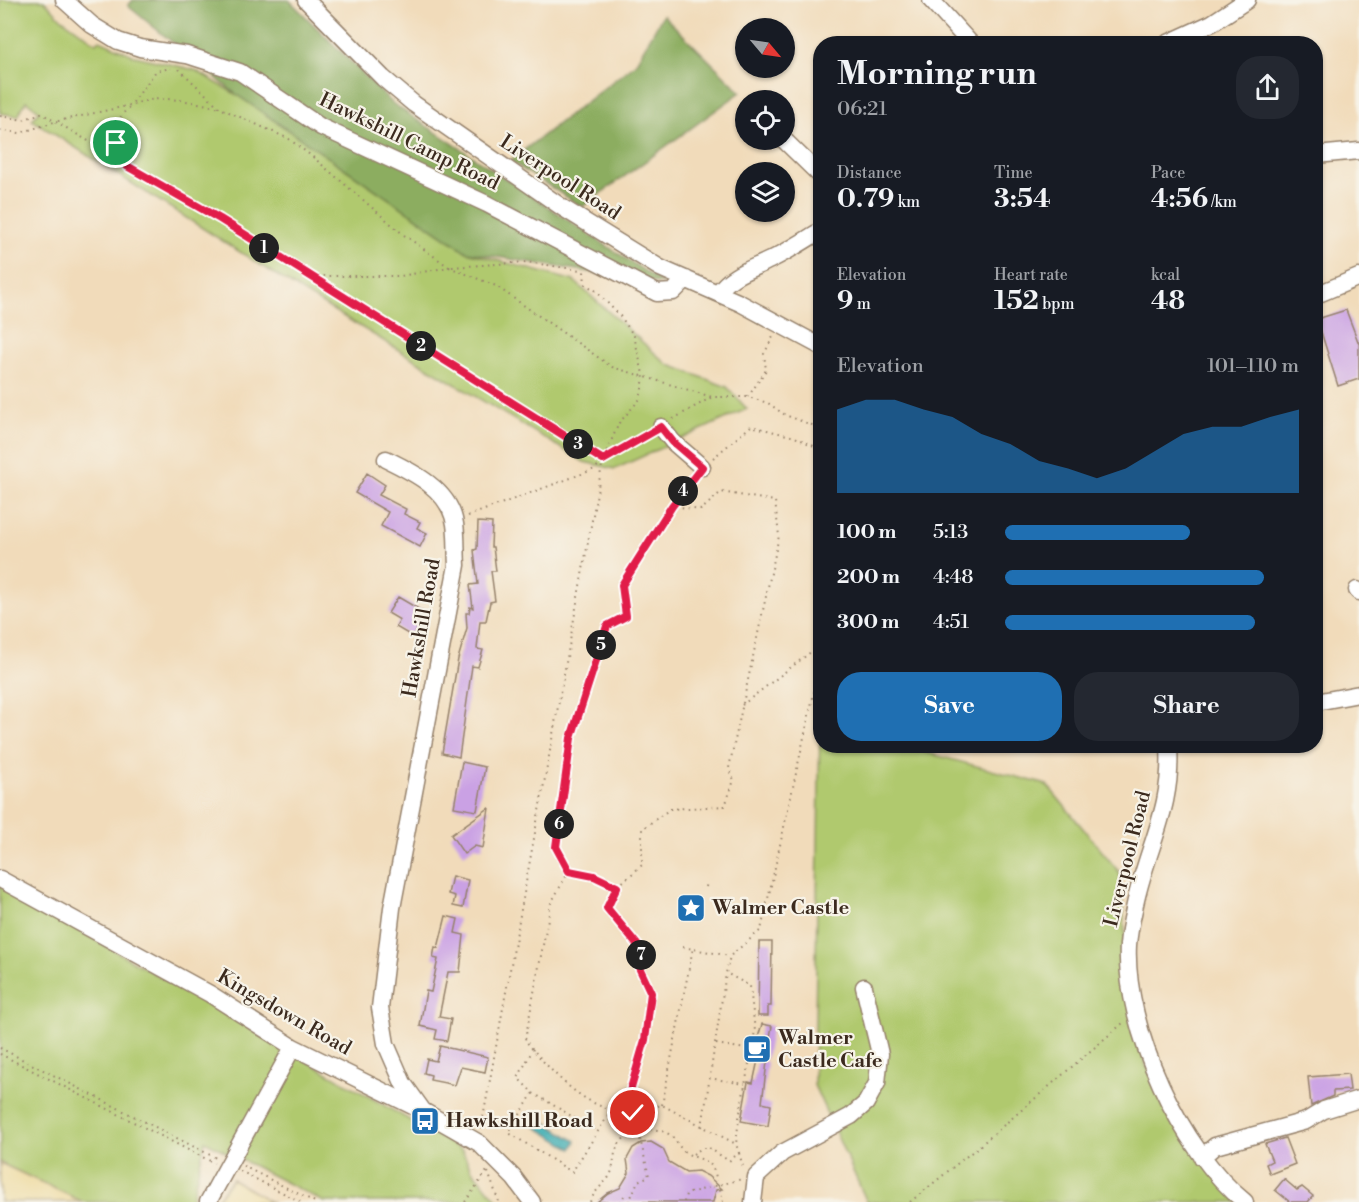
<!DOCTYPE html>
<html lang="en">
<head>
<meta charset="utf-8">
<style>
  :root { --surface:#171b24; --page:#242831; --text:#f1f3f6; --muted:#9ea1a6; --accent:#1f6fb2 }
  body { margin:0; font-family:"Libre Bodoni",serif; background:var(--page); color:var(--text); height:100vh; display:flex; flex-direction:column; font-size:22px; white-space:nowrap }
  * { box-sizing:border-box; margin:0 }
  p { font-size:20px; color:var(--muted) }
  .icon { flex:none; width:33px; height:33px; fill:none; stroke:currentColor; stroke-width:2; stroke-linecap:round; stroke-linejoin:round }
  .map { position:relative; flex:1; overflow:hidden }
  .drawer { position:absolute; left:813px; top:36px; width:510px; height:717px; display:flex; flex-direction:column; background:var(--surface); border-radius:24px; box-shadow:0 2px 4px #0004 }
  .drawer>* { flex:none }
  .needle { width:39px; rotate:119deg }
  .buttons { position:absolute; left:735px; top:18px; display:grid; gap:12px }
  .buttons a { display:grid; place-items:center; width:60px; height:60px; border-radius:50%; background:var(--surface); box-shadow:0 2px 4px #0004; font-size:30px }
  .pin { position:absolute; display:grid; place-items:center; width:51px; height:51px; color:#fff; margin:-26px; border:3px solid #fff; border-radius:50%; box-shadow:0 2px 6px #0007 }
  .km { position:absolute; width:30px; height:30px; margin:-15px; border-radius:50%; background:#222; color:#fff; font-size:16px; line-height:30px; text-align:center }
  .round { display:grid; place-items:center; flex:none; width:63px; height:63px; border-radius:24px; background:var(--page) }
  .overview { display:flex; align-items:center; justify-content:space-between; height:102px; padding:0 24px }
  h1 { font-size:33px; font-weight:700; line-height:45px }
  .stats { display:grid; grid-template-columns:repeat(3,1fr); gap:9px; height:102px; padding:6px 24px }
  .stats div { display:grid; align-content:center }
  .stats b { font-size:26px; font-weight:700 }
  .stats small { font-size:16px; font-weight:400 }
  .stats p { font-size:16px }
  .chart { height:168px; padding:12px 24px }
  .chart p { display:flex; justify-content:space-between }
  .chart svg { width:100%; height:108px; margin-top:6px; fill:var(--accent); opacity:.7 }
  .cta { display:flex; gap:12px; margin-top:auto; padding:12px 24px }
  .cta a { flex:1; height:69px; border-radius:24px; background:var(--accent); color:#fff; font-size:24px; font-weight:700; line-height:69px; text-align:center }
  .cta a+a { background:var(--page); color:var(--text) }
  ul { padding:0 24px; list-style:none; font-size:20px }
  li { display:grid; grid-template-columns:96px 72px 1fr; align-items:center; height:45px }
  li i { height:15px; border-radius:8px; background:var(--accent) }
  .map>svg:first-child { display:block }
  .green { fill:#b0c96e; stroke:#767a46; stroke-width:1.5 }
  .forest { fill:#8cad61; stroke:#646c40; stroke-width:1.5 }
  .sand { fill:#eeda9e; stroke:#94825e; stroke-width:1.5 }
  .water { fill:#38abb1; stroke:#3a6a68; stroke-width:1.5 }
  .building { fill:#caa1e4 }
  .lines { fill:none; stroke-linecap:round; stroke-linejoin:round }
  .minor-casing { stroke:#96826c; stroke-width:19 }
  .path { stroke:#96826c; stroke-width:2; stroke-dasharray:1.5 4.5; stroke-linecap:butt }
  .minor { stroke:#fff; stroke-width:16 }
  .path-bridge { stroke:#96826c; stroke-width:2; stroke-dasharray:1.5 4.5; stroke-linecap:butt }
  .route-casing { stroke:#fff; stroke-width:12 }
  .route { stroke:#e11d48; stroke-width:8 }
  .labels { text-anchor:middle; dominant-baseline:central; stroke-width:4.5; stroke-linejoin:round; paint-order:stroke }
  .street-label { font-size:20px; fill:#3b2a1e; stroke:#f7f3e8 }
  .poi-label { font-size:20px; font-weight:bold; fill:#3b2a1e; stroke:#f7f3e8; text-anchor:start }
</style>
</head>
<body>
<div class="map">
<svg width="1359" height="1202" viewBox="0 0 1359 1202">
  <rect width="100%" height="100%" fill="#f7f3e8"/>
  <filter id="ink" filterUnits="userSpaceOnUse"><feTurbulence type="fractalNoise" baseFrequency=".0167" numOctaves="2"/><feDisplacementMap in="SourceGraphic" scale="12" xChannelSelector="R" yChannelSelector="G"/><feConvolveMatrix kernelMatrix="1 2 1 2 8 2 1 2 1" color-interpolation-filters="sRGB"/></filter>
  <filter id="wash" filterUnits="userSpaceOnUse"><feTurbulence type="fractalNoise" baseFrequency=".008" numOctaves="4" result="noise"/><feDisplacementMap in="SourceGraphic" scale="24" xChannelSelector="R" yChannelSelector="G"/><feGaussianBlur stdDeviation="1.35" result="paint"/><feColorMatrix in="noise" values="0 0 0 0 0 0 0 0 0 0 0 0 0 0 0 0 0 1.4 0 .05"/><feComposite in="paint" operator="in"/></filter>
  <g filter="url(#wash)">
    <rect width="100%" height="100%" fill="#f1dbba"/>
    <path class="green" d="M0,0H44L61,18L96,43L100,40L135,56L195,70L237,95L467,252L574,281L667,364L727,387L747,409L615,469L584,462L303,292L32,120L39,111L26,101L18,116L0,113Z
      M820,723V746H902L1047,785L1120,873L1132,1016L1146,1066L1237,1202H867L814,1085Z
      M0,885L462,1150L471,1169L499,1202H324L205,1141L191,1202H83L0,1163Z"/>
    <path class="forest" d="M133,0H289L392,103L664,284L467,252L237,95L128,6Z
      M663,15L741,92L582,207L510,161L635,64Z"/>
    <path class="sand" d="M0,1163L83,1202H0Z
      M232,1179L271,1202H215Z"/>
    <path class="water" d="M535,1116L576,1141L572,1149L531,1124Z"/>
    <g id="blocks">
      <path class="building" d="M1346,310L1359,344V379L1338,386L1317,319Z
        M367,473L385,485L379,495L406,509L404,514L420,522L417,528L427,533L420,547L381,526L388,512L355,493Z
        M478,522L492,523L491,547H493L496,571H491L495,601L490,602L486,621H480L477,649L483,650L478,667L472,666L459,757L442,753L458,659L467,628L466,613H469L470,607L473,608L470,585L478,584L474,550L477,549Z
        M398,597L422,611L417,620L421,623L413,637L396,627L400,620L388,613Z
        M462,762L485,767L477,811L454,807Z
        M489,808L483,848L475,846L464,854L451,835Z
        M452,876L468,880L463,908L453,906L455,896L448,894Z
        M446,916L458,919L455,933L464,935L460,972H448L439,1017L451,1019L447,1041L435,1039L437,1030L420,1026L426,991L431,992L438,959L433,958L435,947L438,948Z
        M759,942H772L771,1006H768V1016H758Z
        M762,1024L772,1026L766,1059L752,1057Z
        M440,1046L488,1057L485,1072L461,1067L455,1085L430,1080L431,1075L424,1073L427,1059L436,1061Z
        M758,1060L767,1062L762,1103L771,1105L768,1126L741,1121L748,1082L753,1083Z
        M1348,1074L1350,1090L1333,1091V1096L1311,1106L1308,1077Z
        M1285,1138L1295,1164L1270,1174L1266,1164L1272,1161L1265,1144Z
        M651,1142L663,1149L669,1162L686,1172L698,1171L708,1176L722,1189L716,1190L713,1202H597L608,1193L620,1188L629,1173L627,1159L633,1148L641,1143Z
        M1284,1179L1297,1190L1302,1187L1313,1196L1308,1202H1290L1275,1190Z"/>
    </g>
  </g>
  <g filter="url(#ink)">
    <use href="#blocks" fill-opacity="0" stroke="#96826c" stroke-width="1.5"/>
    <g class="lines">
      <g class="minor-casing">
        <path id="minor" d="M64,0L92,25L118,41L140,48L187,55L240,72L321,127L487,204L657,293L673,292L686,279
          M306,0L383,78L414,104L563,208L660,268L740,303L820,346
          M931,0L971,44
          M1166,44L1212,23L1247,0
          M784,140L820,175
          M1316,155L1359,151
          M718,293C731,274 750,270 770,260C787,252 804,241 820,231
          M1316,295L1359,277
          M661,427L673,442L702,467
          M386,459C413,472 450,490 455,524C457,537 456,552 457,565L392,908L380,1008L386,1044L403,1083L423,1111
          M1357,590L1359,592
          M1316,702L1359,694
          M1169,746C1173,807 1149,843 1136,900C1133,914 1129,930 1128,945C1124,1028 1181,1151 1245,1202
          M0,879L210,994L293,1047L423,1111L479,1143L514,1178L532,1202
          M1202,1157L1215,1146L1306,1121L1324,1110L1359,1099
          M208,1202L293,1047
          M753,1202L756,1177L782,1153L851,1116L866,1103L877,1083L880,1054L864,987"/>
      </g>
      <path class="path" d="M179,69L220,108L289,139L314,158L404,235L449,267L401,276H310
        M0,116L23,120L41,113L220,219L603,460L648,434
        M0,130L20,133L54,122L131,105L156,71L171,68
        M125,163C117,151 113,138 118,123C131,86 191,101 220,108
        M449,267L496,286L612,367L712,397H748L768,403L785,415L820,428
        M452,267L527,262L580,270
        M748,397L766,370L764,354L774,335
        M673,419L712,397
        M713,458L751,426L795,437L820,449
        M673,505L693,479
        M468,516L595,469L601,462
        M742,705L820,645
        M569,871L551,903L525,1040C551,1071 585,1112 630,1112C640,1112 652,1107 662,1105L736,1144
        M617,887L594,876L569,871L556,847L571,738L607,626L626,616L622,585L672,506L701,510L721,492L775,501L779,536L729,768L734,780L725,806L670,809L642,829V865L617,887L607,908L643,952L637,963L651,993L645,1039L629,1095L634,1116
        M706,887L707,882
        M683,947L730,956
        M716,1044L751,1050
        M0,1048L216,1158
        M533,1049L518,1078L533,1093L509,1133L572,1172L611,1111
        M0,1054L214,1163
        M709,1078L745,1084
        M533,1093L595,1130
        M662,1105L693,948
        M702,1127L726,973
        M481,1129L603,460L619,423L640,399L644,378L634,336L621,317L595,290L585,284L584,271
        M739,1153L744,1170
        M693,1154L702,1148H709L729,1161L739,1153L736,1144L739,1118L755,1031L750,986L726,973L730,956L761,930L820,666
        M243,1166L315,1202
        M240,1171L301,1202
        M488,1172L499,1202
        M720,1189L723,1202
        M465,1202L487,1171
        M590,1202C595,1190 602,1186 609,1177C614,1170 613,1158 616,1150C624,1130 649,1125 667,1133C677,1138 678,1148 686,1153C705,1163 711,1156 717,1181
        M620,1202L624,1196
        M629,1202L638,1181L649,1176L641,1143
        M684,1202L686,1194L715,1186
        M910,1202L983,1143L1123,1023"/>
      <use href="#minor" class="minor"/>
      <path class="path-bridge" d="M634,1116L641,1143
        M715,1186L742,1179"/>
    </g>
  </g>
  <g class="lines" filter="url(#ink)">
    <g class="route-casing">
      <path id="route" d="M116,143L127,166L220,219L603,460L661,427L673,442L702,467L672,506L622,585L626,616L607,626L571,738L556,847L569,871L594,876L617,887L607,908L643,952L637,963L651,993L645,1040L629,1095L633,1113"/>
    </g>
    <use href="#route" class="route"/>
  </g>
  <defs>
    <g id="sight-square" transform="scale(1.5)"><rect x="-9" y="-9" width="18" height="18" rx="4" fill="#1f6fb2" stroke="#f7f3e8"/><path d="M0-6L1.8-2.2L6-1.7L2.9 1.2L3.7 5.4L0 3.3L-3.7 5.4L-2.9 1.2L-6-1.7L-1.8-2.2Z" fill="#fff"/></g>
    <g id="cafe-square" transform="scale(1.5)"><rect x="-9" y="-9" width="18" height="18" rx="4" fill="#1f6fb2" stroke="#f7f3e8"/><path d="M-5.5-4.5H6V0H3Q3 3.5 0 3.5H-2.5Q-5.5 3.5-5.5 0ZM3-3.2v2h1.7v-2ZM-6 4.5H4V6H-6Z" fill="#fff"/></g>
    <g id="bus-square" transform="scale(1.5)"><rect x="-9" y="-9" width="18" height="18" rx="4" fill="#1f6fb2" stroke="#f7f3e8"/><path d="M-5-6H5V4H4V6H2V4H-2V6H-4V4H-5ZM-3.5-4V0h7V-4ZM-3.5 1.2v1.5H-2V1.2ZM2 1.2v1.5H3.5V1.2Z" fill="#fff"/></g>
  </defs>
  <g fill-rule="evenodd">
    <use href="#sight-square" x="691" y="908"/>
    <use href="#cafe-square" x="757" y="1049"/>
    <use href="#bus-square" x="425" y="1121"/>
  </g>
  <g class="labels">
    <g class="street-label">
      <text transform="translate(409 142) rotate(26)">Hawkshill Camp Road</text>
      <text transform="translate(560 178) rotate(33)">Liverpool Road</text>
      <text transform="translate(422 628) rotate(-80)">Hawkshill Road</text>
      <text transform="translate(1128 859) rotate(-76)">Liverpool Road</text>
      <text transform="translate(284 1013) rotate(30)">Kingsdown Road</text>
    </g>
    <g class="poi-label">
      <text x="712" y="908">Walmer Castle</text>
      <text x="778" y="1038">Walmer<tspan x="778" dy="23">Castle Cafe</tspan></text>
      <text x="446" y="1121">Hawkshill Road</text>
    </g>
  </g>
</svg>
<div class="buttons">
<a><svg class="needle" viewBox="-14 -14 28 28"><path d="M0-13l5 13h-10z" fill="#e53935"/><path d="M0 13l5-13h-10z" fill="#9ea1a6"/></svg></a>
<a><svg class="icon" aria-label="locate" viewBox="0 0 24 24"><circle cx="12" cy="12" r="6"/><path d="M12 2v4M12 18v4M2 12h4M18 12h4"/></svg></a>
<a><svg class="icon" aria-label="layers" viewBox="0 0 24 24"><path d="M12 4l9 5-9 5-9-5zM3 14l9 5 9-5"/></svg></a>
</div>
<div class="pin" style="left:116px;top:143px;background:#1e9e55"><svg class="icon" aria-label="arrive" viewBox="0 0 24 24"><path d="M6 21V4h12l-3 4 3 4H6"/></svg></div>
<div class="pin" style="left:633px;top:1113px;background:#d93025"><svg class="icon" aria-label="check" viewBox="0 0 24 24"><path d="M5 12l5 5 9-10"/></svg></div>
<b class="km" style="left:264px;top:248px">1</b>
<b class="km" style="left:421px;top:346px">2</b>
<b class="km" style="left:578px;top:444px">3</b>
<b class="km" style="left:683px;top:491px">4</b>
<b class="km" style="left:601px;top:645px">5</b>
<b class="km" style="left:559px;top:824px">6</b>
<b class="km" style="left:641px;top:955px">7</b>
<section class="drawer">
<div class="overview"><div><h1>Morning run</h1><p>06:21</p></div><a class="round"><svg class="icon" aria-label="share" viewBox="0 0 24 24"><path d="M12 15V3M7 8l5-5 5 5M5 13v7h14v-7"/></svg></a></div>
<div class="stats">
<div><p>Distance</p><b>0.79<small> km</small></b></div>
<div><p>Time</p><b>3:54</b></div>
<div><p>Pace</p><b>4:56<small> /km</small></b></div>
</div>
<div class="stats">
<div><p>Elevation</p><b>9<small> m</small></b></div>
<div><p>Heart rate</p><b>152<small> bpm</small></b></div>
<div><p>kcal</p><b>48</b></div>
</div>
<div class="chart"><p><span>Elevation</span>101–110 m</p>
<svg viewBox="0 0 160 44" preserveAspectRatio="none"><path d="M0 44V10L10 6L20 6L30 10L40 13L50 20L60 24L70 31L80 34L90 38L100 34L110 27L120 20L130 17L140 17L150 13L160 10V44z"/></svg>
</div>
<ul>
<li><b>100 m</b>5:13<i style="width:63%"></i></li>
<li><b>200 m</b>4:48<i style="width:88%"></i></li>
<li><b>300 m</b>4:51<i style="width:85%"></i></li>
</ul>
<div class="cta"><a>Save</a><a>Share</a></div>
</section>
</div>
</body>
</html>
